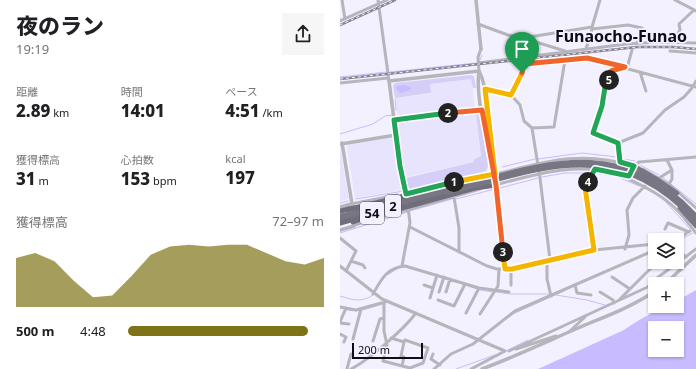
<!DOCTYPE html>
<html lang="ja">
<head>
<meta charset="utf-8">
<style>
  :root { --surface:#fff; --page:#f6f6f6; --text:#202124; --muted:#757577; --accent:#7e7417 }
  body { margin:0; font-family:"Noto Sans","Noto Sans JP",sans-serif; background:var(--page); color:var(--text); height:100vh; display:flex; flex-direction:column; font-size:15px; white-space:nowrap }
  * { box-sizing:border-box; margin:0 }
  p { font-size:13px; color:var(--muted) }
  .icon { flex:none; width:22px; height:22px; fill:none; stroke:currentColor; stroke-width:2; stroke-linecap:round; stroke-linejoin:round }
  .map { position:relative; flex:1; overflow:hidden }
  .sheet { display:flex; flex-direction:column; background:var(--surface); width:340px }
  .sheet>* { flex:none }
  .controls { position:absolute; left:308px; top:233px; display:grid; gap:8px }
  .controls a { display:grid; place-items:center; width:36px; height:36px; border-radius:0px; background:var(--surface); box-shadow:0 1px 3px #0004; font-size:20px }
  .scale { position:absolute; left:12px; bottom:10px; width:71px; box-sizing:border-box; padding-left:4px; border:2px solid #0e0d12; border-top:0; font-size:11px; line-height:14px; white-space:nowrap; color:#0e0d12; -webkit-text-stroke:3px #f3f1ff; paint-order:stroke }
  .pin { position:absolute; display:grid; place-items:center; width:34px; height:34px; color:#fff; margin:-41px -17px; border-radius:50% 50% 50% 0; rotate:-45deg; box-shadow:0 0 4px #0007 }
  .pin .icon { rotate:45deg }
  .km { position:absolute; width:20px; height:20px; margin:-10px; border-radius:50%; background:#222; color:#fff; font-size:11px; line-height:20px; text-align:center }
  .round { display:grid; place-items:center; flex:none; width:42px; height:42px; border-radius:0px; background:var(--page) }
  .head { display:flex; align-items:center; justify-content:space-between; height:68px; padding:0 16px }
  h1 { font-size:22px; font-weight:800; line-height:30px }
  .stats { display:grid; grid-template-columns:repeat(3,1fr); gap:6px; height:68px; padding:4px 16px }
  .stats div { display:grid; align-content:center }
  .stats b { font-size:17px; font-weight:800 }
  .stats small { font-size:11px; font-weight:400 }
  .stats p { font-size:11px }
  .chart { height:112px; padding:8px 16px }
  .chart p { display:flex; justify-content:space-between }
  .chart svg { width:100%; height:72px; margin-top:4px; fill:var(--accent); opacity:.7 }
  ul { padding:0 16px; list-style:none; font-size:13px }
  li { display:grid; grid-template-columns:64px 48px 1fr; align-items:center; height:30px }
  li i { height:10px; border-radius:5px; background:var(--accent) }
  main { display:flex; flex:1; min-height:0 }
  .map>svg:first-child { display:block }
  .built { fill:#e9e4fd }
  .green { fill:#d5cef7 }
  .water { fill:#c9bbff; fill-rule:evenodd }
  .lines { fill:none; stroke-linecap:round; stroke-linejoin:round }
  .stream { stroke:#c9bbff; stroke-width:1 }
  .minor { stroke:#b6b5bc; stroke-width:3 }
  .tertiary { stroke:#b6b5bc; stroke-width:3.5 }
  .trunk { stroke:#797684; stroke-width:4.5 }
  .motorway { stroke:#706d7c; stroke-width:5 }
  .rail-casing { stroke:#86848e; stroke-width:2.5 }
  .rail { stroke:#f3f1ff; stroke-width:1; stroke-dasharray:3; stroke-linecap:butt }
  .trunk-bridge { stroke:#797684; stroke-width:4.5 }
  .motorway-bridge { stroke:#706d7c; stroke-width:5 }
  .split-1-casing { stroke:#fff; stroke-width:8 }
  .split-2-casing { stroke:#fff; stroke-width:8 }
  .split-3-casing { stroke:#fff; stroke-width:8 }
  .split-4-casing { stroke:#fff; stroke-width:8 }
  .split-5-casing { stroke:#fff; stroke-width:8 }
  .split-6-casing { stroke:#fff; stroke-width:8 }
  .split-1 { stroke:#f5b400; stroke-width:5 }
  .split-2 { stroke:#22a559; stroke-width:5 }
  .split-3 { stroke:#f0652b; stroke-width:5 }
  .split-4 { stroke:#f5b400; stroke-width:5 }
  .split-5 { stroke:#22a559; stroke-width:5 }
  .split-6 { stroke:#f0652b; stroke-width:5 }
  .labels { text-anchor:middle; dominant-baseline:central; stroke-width:3.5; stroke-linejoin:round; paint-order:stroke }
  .shield { fill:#f3f1ff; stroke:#535159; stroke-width:1 }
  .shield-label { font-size:13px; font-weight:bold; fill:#0e0d12 }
  .quarter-label { font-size:16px; font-weight:bold; fill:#0e0d12; stroke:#f3f1ff }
</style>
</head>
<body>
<main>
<section class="sheet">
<div class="head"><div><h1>夜のラン</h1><p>19:19</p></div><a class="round"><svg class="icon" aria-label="share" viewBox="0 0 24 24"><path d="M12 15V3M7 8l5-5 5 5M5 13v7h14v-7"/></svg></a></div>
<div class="stats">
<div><p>距離</p><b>2.89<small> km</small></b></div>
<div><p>時間</p><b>14:01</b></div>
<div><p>ペース</p><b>4:51<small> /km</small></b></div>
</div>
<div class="stats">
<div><p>獲得標高</p><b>31<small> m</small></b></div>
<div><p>心拍数</p><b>153<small> bpm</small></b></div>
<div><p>kcal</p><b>197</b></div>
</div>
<div class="chart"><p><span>獲得標高</span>72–97 m</p>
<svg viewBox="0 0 160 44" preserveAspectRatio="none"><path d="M0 44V14L10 11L20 16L30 28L40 38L50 37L60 25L70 12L80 7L90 6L100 7L110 6L120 6L130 11L140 16L150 18L160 14V44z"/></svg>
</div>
<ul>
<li><b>500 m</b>4:48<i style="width:92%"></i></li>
</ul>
</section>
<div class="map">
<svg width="356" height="369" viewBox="0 0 356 369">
  <rect width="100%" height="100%" fill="#f3f1ff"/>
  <path class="built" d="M132,79L135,109L63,117L57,114L55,98L91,94L90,84Z
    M136,113L141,156L134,158V162L66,177L58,125L60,122Z
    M54,137L64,190L15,198L7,148L8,145Z
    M0,147L9,199L0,201Z"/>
  <path class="green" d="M131,75L134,76L136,88H133L131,79L90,84L91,93L55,98L53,86L55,83Z
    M136,113L140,115L148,166L146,171L73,189L68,187L66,178L134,162V159L141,156Z"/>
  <path class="water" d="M66,85L71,88L70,90L60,93L56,88V86Z
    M356,290V369H198L284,330C297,321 320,306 337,306V301ZM315,328H337V350H315Z"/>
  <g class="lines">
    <path class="stream" d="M140,60L142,55
      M50,72L136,63
      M0,77L46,72
      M55,99L56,110
      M58,129L66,181L68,187L72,189
      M0,134L33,124L45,116L52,115
      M198,159L242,153L277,157
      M282,159L295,161
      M300,165L319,175
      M162,167L195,159
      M254,173L278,177L299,186
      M202,177L225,173H251
      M322,177L356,204
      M160,188L198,178
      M72,189L145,172
      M16,199L64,191
      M116,199L155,189
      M325,201L350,229
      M0,203L8,201
      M70,211L112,199
      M0,233L68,212
      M337,241L353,233
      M49,274L57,269
      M125,285L137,289
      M307,286L314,280
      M140,290L153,292
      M156,292L171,294H209
      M216,295L247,300L265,305
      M0,296C13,300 21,303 33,295
      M7,310L16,311
      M23,310L43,304
      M173,314L224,291
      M166,351L188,340
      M116,369L155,355"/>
    <path class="minor" d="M2,0L5,19
      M38,0L49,81
      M335,0L356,11
      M0,21L47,0
      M138,24L168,35L183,38L252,27L260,0
      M183,38L225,51
      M334,41L340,30L339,24L354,10
      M246,49L252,29L288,25L302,28L297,43
      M330,51L356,53
      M138,63L286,44L319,42L356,43
      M287,68L292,50
      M139,71L138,57L141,49
      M300,72L306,91
      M0,83L48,78
      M145,89L171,95
      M192,128L214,127L225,60
      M278,143L253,133L262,106L266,81L272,78L271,71L284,68
      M280,162L278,143L303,133L325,110L344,97L352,88L356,81
      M294,166L299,162L356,157
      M303,169L330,185L356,208
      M277,173C298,184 319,192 336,209C344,216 349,225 356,233
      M319,178L332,170L327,160
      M125,181C189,169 227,146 294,166
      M329,184L332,179V170
      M155,185C197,174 236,162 279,174
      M156,185L165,269
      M114,197L119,228V252
      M11,204L57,195
      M15,225L140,189
      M70,227L147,266L157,269H172L254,250L315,244
      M325,229L328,223L349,232
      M0,238L16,251L6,271
      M335,240L350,231
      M285,249L289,235L287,210L293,198L305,186
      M337,249L346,257
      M254,250L245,187L255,169
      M210,260L200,178L192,128L184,121L180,105L171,95L182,73L184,64L247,58L356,87
      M11,261L23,265L25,268
      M207,261V279L211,296
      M0,266L42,299L165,351
      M62,266L70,223L68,207
      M171,269V285
      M272,277L290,289
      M84,285L93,288
      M235,285L237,293L251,295
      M99,292L104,277
      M106,292L110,279
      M260,292L273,300L274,303
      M33,294C41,280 46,268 65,266L139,288L169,292
      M90,298L97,275
      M280,299L317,262
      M98,300L114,306L125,284
      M44,303V331L47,345L43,361L70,368L83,363L88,348L65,340L64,342L51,338
      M0,307L16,310L45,302
      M126,313L139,288
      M140,314L158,286L159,269
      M0,322L6,308
      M0,323L9,324
      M230,331L245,317
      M0,334L6,337L4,342
      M13,339L21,309
      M33,341L40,319L44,318
      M176,349L216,336
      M169,351L312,285L317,278L356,249
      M93,354L91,359L100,365
      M62,366L64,357L61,356L64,342
      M7,369L11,354
      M11,369C29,360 64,329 76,313
      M94,369L111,354L133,344L175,311L315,250
      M131,369L165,351"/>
    <path class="tertiary" d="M136,0L141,49
      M139,71L142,78L145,89L155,178
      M139,71C136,90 143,129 150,147
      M54,119L147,109
      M2,143L13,210
      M1,144L56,135
      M66,193L60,166L49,81L139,71
      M0,207L11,204
      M0,230L14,226L15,220
      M325,284L356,255
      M142,369C174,357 206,342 238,328C264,317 292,307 315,291"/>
    <path class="trunk" d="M294,166L318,180L337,193
      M0,216L105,190
      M0,220L106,193"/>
    <path class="motorway" d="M15,208L126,181
      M0,211L9,209
      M18,220L135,188L156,185
      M0,223L18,218"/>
    <g class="rail-casing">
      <path id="rail" d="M0,25L55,0
        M0,79L297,47H333L356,49"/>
    </g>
    <use href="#rail" class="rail"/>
    <path class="trunk-bridge" d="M105,190C200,166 278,131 356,216
      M106,193C205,168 275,135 356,221
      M340,208L356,226"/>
    <path class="motorway-bridge" d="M9,209L15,208
      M13,222L18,220"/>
  </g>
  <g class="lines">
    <g class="split-1-casing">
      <path id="split-1" d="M114,182L155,174L145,89L171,95L182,73"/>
    </g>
    <g class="split-2-casing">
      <path id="split-2" d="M108,113L54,120L60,166L66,194L114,182"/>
    </g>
    <g class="split-3-casing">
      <path id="split-3" d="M108,113L142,110L156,185L163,252"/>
    </g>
    <g class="split-4-casing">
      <path id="split-4" d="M163,252L165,269H172L254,250L245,187L248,182"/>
    </g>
    <g class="split-5-casing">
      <path id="split-5" d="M248,182L255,169L289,176L294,166L280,162L278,143L253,133L262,106L266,81L269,80"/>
    </g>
    <g class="split-6-casing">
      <path id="split-6" d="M182,73L184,64L247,58L285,67L271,71L272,78L269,80"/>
    </g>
    <use href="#split-1" class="split-1"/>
    <use href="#split-2" class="split-2"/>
    <use href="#split-3" class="split-3"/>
    <use href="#split-4" class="split-4"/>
    <use href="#split-5" class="split-5"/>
    <use href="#split-6" class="split-6"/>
  </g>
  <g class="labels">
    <g class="shield">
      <rect x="45" y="195" width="16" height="22" rx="3"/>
      <rect x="20" y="202" width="24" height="22" rx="3"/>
    </g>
    <g class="shield-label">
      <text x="53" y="206">2</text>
      <text x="32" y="213">54</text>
    </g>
    <g class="quarter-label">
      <text x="281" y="36">Funaocho-Funao</text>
    </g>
  </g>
</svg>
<div class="controls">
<a><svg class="icon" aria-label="layers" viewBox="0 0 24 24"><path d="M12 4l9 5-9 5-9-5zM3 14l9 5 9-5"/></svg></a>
<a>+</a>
<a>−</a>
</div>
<div class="scale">200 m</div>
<div class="pin" style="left:182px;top:73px;background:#1e9e55"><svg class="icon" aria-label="arrive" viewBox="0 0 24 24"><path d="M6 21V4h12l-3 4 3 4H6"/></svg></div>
<b class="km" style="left:114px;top:182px">1</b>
<b class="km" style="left:108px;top:113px">2</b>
<b class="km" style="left:163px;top:252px">3</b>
<b class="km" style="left:248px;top:182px">4</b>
<b class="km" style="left:269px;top:80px">5</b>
</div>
</main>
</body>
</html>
